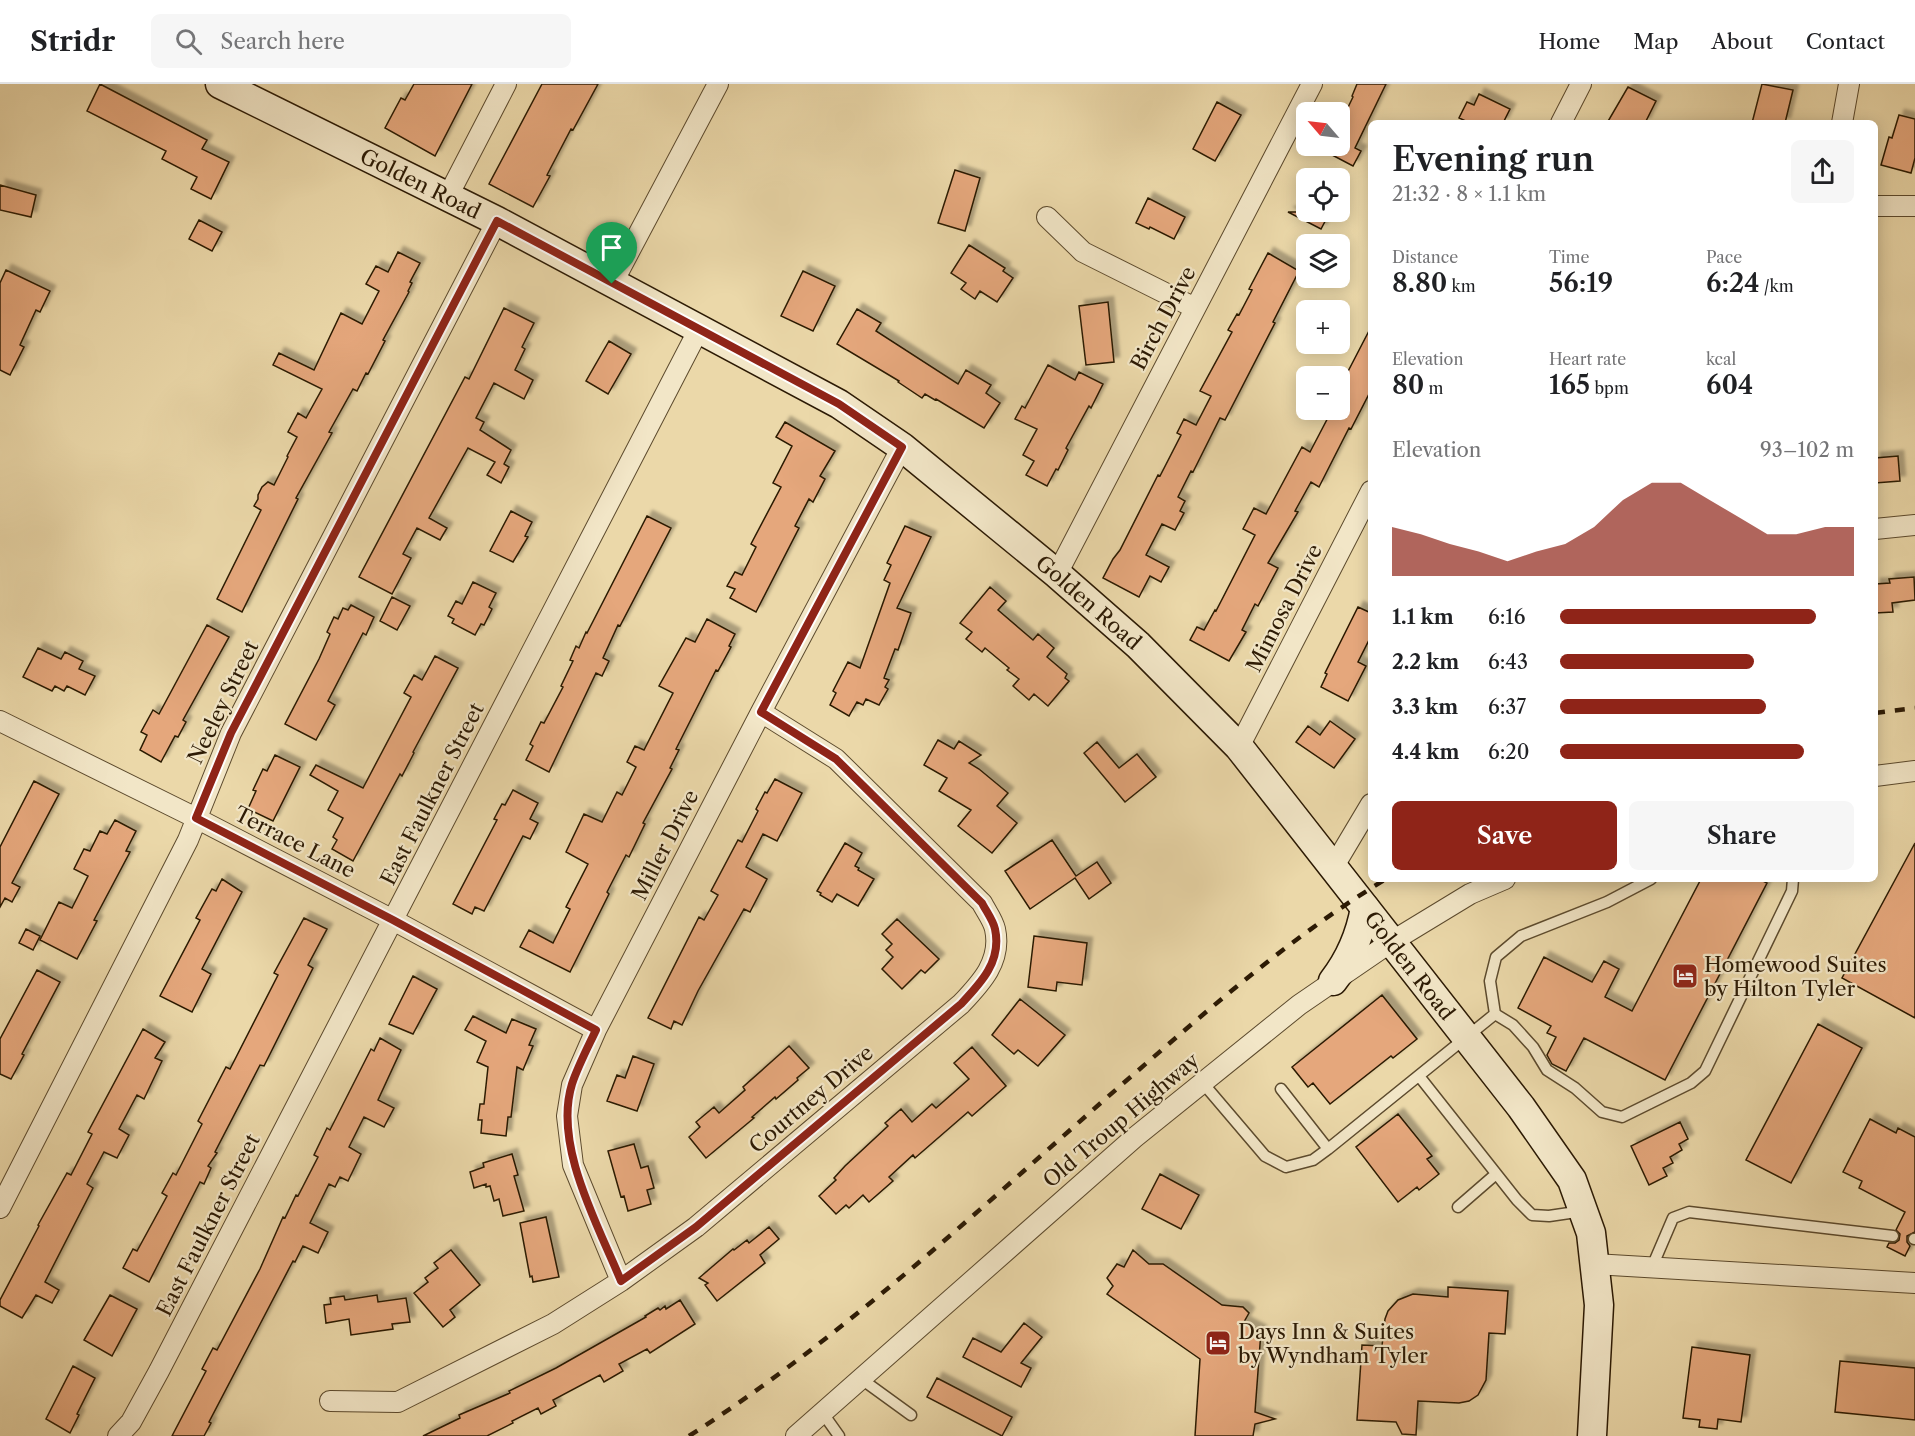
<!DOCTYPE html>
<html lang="en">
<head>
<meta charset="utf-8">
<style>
  :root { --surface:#fff; --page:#f6f6f6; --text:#202124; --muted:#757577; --line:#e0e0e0; --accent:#8f2418 }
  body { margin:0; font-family:"Libre Caslon Text",serif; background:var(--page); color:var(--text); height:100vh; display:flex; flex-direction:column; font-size:22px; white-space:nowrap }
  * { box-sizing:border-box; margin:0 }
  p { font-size:20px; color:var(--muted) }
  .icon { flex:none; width:33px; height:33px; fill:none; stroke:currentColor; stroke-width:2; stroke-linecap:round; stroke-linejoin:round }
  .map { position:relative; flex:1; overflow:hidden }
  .details { position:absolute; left:1368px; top:36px; width:510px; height:762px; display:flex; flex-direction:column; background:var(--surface); border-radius:9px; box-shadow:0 3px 15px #0003 }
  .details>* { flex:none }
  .needle { width:39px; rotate:298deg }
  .tools { position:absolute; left:1296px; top:18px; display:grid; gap:12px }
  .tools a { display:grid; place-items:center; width:54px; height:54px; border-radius:9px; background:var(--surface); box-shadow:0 3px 15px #0003; font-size:30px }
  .pin { position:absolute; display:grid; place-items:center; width:51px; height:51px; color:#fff; margin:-62px -26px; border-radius:50% 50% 50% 0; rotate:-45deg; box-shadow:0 0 6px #0007 }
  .pin .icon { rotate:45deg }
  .round { display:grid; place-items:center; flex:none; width:63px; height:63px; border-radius:9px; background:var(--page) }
  .summary { display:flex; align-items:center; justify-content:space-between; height:102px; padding:0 24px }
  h1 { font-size:33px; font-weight:600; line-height:45px }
  .stats { display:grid; grid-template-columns:repeat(3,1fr); gap:9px; height:102px; padding:6px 24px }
  .stats div { display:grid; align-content:center }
  .stats b { font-size:26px; font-weight:600 }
  .stats small { font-size:16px; font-weight:400 }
  .stats p { font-size:16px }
  .chart { height:168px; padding:12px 24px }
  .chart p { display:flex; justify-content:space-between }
  .chart svg { width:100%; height:108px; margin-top:6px; fill:var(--accent); opacity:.7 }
  .action { display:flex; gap:12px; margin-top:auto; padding:12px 24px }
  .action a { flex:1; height:69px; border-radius:9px; background:var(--accent); color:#fff; font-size:24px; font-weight:600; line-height:69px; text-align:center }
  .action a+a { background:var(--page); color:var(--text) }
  ul { padding:0 24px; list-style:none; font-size:20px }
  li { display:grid; grid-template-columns:96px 72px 1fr; align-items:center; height:45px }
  li i { height:15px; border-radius:8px; background:var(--accent) }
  header { display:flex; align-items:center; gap:36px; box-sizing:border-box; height:84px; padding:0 30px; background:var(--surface); border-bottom:2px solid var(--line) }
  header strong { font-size:28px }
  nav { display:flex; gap:33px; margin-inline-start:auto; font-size:21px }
  .search { width:420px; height:54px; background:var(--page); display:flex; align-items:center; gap:15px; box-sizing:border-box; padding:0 21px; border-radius:9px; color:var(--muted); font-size:22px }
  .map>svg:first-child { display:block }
  .building { fill:#e5a77b; stroke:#2c1a04; stroke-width:1.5; filter:url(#shadow) }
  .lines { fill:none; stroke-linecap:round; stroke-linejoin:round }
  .lane-casing { stroke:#5c4a2d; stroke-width:13 }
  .street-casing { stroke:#5c4a2d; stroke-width:22 }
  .secondary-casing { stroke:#2c1a04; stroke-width:31 }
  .lane { stroke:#f2e6c7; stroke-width:10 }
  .street { stroke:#f2e6c7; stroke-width:20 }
  .secondary { stroke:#f2e6c7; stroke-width:28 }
  .rail { stroke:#2c1a04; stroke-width:4.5; stroke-dasharray:10 10; stroke-linecap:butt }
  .route-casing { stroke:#fff; stroke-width:12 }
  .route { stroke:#8f2418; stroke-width:8 }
  .labels { text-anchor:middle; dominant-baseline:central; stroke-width:4.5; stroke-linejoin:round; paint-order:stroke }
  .street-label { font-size:21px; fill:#2c1a04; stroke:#f2e6c7 }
  .poi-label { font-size:21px; fill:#2c1a04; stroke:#f2e6c7; text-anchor:start }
</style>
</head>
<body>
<header>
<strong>Stridr</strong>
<div class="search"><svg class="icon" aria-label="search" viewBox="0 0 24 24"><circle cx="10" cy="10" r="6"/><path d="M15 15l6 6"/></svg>Search here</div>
<nav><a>Home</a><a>Map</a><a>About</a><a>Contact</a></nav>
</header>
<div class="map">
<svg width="1915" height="1352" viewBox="0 0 1915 1352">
  <defs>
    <filter id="shadow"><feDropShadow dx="5.5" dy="-5.5" stdDeviation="1.5" flood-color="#0004"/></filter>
  </defs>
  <rect width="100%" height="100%" fill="#ebd8a9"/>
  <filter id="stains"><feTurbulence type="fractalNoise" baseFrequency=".00333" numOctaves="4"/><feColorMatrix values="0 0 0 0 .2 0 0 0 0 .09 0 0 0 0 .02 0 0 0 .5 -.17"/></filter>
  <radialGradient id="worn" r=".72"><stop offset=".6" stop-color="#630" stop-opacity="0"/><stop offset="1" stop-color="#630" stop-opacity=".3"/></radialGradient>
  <path class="building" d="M100,0L207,56L202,65L229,78L211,115L191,105L197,93L162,75L166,67L87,27Z
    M414,0H472L435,72L385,44L401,14L405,16Z
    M542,0H598L573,46L571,45L547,91L550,92L533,123L489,100Z
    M1357,0H1386L1355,64L1361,67L1353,82L1315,62H1340V40L1353,13L1352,12Z
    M1762,0L1793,6L1785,39H1752Z
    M1628,3L1656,17L1645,39H1607Z
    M1479,10L1510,25L1503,39H1470L1459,34L1467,18L1474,21Z
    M1217,18L1241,31L1215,77L1193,65Z
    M1899,31L1915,35V74L1911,89L1881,81L1889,53L1892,54Z
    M955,86L980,94L965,147L938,139Z
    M0,101L36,111L31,133L0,126Z
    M1148,114L1185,133L1174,155L1150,143L1149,145L1136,139Z
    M1288,128H1330L1321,145Z
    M199,136L222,148L212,167L189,155Z
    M969,161L1005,184L1003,187L1013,194L997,218L980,207L975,215L961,205L966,199L951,189Z
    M398,168L420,179L410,198L412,199L408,207L409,208L383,256L385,257L368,290L366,289L357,307L353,305L329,348L332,349L296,414L298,415L242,528L217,515L261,426L254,422L258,415V411L262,403L268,398L274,401L288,373L287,372L297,353L288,348L298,329L306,334L322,305L273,281L279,269L314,286L341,229L362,240L379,207L366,200L376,182L388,188Z
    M1268,169L1299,187L1273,238L1275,239L1225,336L1220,334L1193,388L1191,387L1178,413L1185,417L1180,427L1184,429L1175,446L1162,440L1146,471L1169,483L1161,498L1150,492L1139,513L1103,494L1113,475L1120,466L1158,391L1160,392L1181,351L1177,349L1184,335L1196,341L1211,312L1200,307L1232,248L1228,246L1237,230L1239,231L1252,206L1249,205Z
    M6,186L50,207L40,228L36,226L20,261L24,263L10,291L0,286V199Z
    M803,187L835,202L813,247L781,232Z
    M1108,218L1114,278L1086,281L1079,222Z
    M504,224L534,239L522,263L525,265L515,286L533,296L524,315L494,299L476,334L484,338L480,346L511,366L504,380L509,383L501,399L487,391L495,378L468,364L429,434L447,444L440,456L417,444L403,470L411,474L392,510L359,493L465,293L469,295Z
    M857,225L881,239L876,247L958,300L966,286L991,301L986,309L1000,319L984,344L936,315L935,316L925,310L922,314L898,298L899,297L837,260Z
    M1371,243V306L1351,345L1349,344L1319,403L1311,398L1295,427L1298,428L1268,479L1278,484L1258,522L1255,520L1242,546L1246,548L1229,577L1190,556L1197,543L1204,546L1215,526L1216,527L1255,451L1243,445L1254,424L1266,430L1302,363L1310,368L1332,326H1340V311L1346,298L1343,297Z
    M609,257L631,270L608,310L586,297Z
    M1048,281L1075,296L1079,288L1103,300L1091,324L1089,322L1066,364L1068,366L1058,386L1056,385L1047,402L1026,391L1034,377L1023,371L1037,345L1015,335L1022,322L1025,324Z
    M785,338L835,367L820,392L825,395L813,418L809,415L795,442L799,444L756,528L730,514L735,505L727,502L735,488L742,491L756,463L751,460L781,403L773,399L792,362L776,353Z
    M1898,372L1900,397L1875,399V374Z
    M511,427L532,438L525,452L528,453L513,478L490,467Z
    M647,432L671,444L620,542L618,541L603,574L609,577L602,592L596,589L549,688L526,676L533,662L530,660L541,638L544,639L563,603L561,602L573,577L570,576L576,562L579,564L586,548L587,549Z
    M905,442L931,453L897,524L911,529L898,566L895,565L884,594L889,596L885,603L888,605L879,621L866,615L863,621L857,618L849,632L830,621L836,609L833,607L848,578L860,584L890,499L884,496L891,481L887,479Z
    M1914,493L1915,516L1892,519L1893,528L1875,529V500L1890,499L1889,495Z
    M473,498L496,509L489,523L492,525L484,541L481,540L475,551L452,539L454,535L448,532L456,517L462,520Z
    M990,503L1006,517L998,526L1033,556L1038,550L1054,564L1047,573L1067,590L1065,594L1069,597L1048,622L1034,610L1029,616L1013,602L1019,595L1007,586L1009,584L985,564L982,568L966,555L972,548L960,539Z
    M392,513L410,522L397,546L380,537Z
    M351,521L374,533L366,551L363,549L328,617L335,621L316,656L285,640L319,575L330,550L327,548L334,533L338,535L343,524L348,526Z
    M1358,523L1371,529V552L1358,578L1366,582L1348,617L1321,603L1327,590L1325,589Z
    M707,535L735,550L729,562L731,563L718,587L716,586L676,665L679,666L670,684L672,685L643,739L645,740L629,773L626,771L607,808L609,810L570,888L520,863L529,846L553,859L570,825L566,823L588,780L566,768L584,730L602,738L617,708L622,711L636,683L627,678L635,662L644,666L673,609L659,602L686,554L695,558Z
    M207,541L229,553L183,636L186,638L178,653L175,652L161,678L140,666L147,651L141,648L153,626L159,630Z
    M38,564L61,575L65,568L83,577L79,585L95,592L85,611L67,602L64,607L55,602L52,607L23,593Z
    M435,572L458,584L413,668L414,669L402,692L400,690L353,777L332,765L337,756L333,753L343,734L328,726L338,707L310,691L316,681L363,704L411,613L404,609L414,591L422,596Z
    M1330,637L1355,655L1334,684L1296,658L1308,642L1320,651Z
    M938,656L954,665L959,657L981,671L969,679L979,685L1008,709L997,722L1017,739L992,769L958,742L971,726L939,707L947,694L924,681Z
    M1097,658L1119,684L1137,670L1156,693L1125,718L1084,669Z
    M275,671L300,683L273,737L248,725L256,707L253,706L263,685L267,687Z
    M775,695L802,709L777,757L763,750L746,783L767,795L750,828L744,825L698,907L682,941L674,937L671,945L648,934L699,833L704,836L718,811L711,807L738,756L742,758L758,727L756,725L765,708L767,709Z
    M34,697L59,710L12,799L20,803L12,818L5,814L0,823V763Z
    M513,706L538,719L530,735L538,739L530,755L523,752L484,827L475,823L472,830L453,820L497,736L494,735L502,720L505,721Z
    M115,736L136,747L126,767L130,768L94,836L97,837L77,875L40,856L59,818L72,824L88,792L74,785L84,765L90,767L100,747L107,750Z
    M1052,756L1076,792L1097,778L1111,799L1089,815L1075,794L1030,825L1005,787Z
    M845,759L862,769L855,782L859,784L858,786L874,795L858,822L837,810L832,818L820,811L821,809L817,807Z
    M1915,759V934L1842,894Z
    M222,795L242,808L202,885L211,890L192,928L160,912L200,836L196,834L212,805L216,807Z
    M1701,795H1759L1767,799L1665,996L1584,954L1566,987L1552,980L1547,971L1556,953L1547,949L1551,942L1518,924L1544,873L1592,898L1604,877L1619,885L1605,913L1632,927Z
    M304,834L327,845L308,881L313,884L264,982L260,981L215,1068L217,1069L208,1082L211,1084L204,1100L200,1098L149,1198L123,1184L133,1165L137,1167L167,1112L162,1109L173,1089L176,1091L202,1040L198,1037L226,983L230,985L278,891L274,889Z
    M897,835L939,875L925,889L921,886L902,905L882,885L893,873L886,866L892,860L882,850Z
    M26,845L40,852L33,866L19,859Z
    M1034,852L1087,859L1082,901L1057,898L1056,907L1028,903Z
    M37,886L60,898L22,970L24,971L11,995L0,990V955Z
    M413,892L437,905L413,950L389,940Z
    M1382,911L1417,955L1393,974L1391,972L1330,1020L1313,999L1308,1003L1292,983Z
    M1020,915L1065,951L1038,982L1018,966L1014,970L992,951Z
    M473,932L506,949L512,935L536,945L529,961L533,962L523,986L517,983L511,1033H508L506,1052L481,1049L482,1036H478L480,1020H484L488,983L477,978L486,957L465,946Z
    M1818,940L1862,964L1791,1099L1746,1076Z
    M143,945L165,958L155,974L162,977L144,1015L137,1011L119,1045L129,1051L117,1074L104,1068L87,1100L93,1104L45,1198L59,1206L52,1219L36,1211L22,1234L0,1222V1216L39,1142L38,1141L67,1089L71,1091L92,1050L88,1048Z
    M380,954L401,966L378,1016L394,1024L384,1043L364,1033L349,1063L361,1070L348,1097L340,1093L335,1103L329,1100L310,1139L328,1148L318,1169L303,1162L295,1178L293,1177L209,1338L211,1339L204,1352H172L206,1287L202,1285L213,1264L217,1266L260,1185L283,1133L285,1134L296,1111L298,1112L318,1073L314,1071L327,1044L330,1046L371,965L374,967Z
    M789,962L809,984L797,994L798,996L776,1015L775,1013L752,1033L754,1034L706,1074L689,1053L700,1043L696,1038L714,1023L719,1029L745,1006L743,1003Z
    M972,963L1006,1002L972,1032L968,1028L915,1074L913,1071L889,1093L893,1097L869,1118L863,1111L849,1124L846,1121L836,1130L819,1112L836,1096L834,1094L845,1082L888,1042L885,1039L901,1025L912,1038L932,1020L936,1024L969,995L954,979Z
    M633,972L654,980L637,1027L607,1017L617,991L625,994Z
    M1398,1030L1432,1072L1427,1075L1439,1090L1419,1106L1417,1103L1398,1118L1356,1063Z
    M1870,1035L1896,1049L1898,1044L1915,1053V1148L1907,1152V1158L1910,1162L1905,1172L1887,1163L1889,1159H1895L1899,1156L1900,1150L1896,1146L1905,1128L1859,1104L1862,1097L1843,1088Z
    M1680,1038L1688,1055L1679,1060L1682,1066L1670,1073L1673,1079L1663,1084L1667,1092L1649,1101L1631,1062Z
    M634,1060L641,1084L648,1082L654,1104L647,1106L651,1120L628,1127L624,1112L621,1113L608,1067Z
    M512,1070L518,1091L514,1092L524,1127L503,1132L499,1115L494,1117L490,1102L486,1103V1100L474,1104L470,1088L484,1083L483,1079Z
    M1160,1090L1199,1111L1181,1145L1142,1125Z
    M546,1133L559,1193L533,1198L532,1192L530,1193L520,1139Z
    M769,1143L779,1155L760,1171L765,1179L717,1217L705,1201L708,1199L699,1194L733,1165L734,1166L747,1156L749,1159Z
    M451,1166L480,1201L450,1226L455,1233L443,1243L414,1209L428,1198L425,1194L438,1184L434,1179Z
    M1133,1166L1149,1180H1163L1222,1221L1243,1223L1249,1229L1244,1238L1261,1247L1255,1328L1275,1335L1255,1340L1253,1352H1195L1200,1275L1107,1210L1113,1202L1107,1194L1117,1180L1124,1183Z
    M1448,1203L1508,1207L1505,1250L1489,1249L1486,1296L1478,1311L1469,1317L1459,1319L1418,1317L1416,1351L1402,1350L1396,1338L1357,1336L1362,1261L1382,1262L1385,1235L1388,1227L1398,1216L1413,1210L1448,1213Z
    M110,1211L137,1225L112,1272L84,1256Z
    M377,1211L378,1218L406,1214L410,1238L392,1240L393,1245L351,1251L349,1235L326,1239L324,1221L331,1220L330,1214L344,1212L345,1216Z
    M680,1216L695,1240L650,1269L647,1265L619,1280L623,1287L604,1298L600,1291L553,1316L556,1322L541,1330L538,1324L512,1337L513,1339L487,1352H423L460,1334L459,1331L510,1309L509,1307L556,1284L646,1233L645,1232L658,1224L660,1226L665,1222L666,1225Z
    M1024,1239L1042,1253L1021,1279L1031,1284L1021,1303L963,1273L973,1254L1001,1268Z
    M1692,1263L1750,1271L1741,1338L1718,1335L1717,1345L1699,1343L1700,1336L1683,1334Z
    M1840,1277L1915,1284V1336L1835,1328Z
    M73,1282L95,1294L77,1330L79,1331L70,1349L46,1335Z
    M937,1294L1012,1333L1002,1352L927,1313Z"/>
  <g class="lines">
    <g class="lane-casing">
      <path id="lane" d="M1651,795L1607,818L1521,852L1496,873L1490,897L1495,930L1513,941L1533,963L1547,986L1575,1004L1602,1028L1622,1033L1691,999L1705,987L1792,807L1793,795
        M1419,992L1517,1116L1532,1131L1549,1132L1583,1127
        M1202,998L1265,1072L1286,1083L1313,1076L1328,1065L1281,1005
        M1328,1065L1495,930
        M1458,1123L1496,1090
        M1914,1155H1915
        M1652,1183L1673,1134L1689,1128L1893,1152
        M860,1294L911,1331
        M822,1328L839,1352"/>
    </g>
    <g class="street-casing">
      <path id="street" d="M1561,39L1581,0
        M1842,39L1849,0
        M448,112L506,0
        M1875,122H1915
        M1047,133L1083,168L1195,224
        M612,200L718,0
        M1875,445L1915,441
        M1057,490L1312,0
        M0,637L196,734L393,836L596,946
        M1239,663L1371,407
        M1875,692L1915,687
        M1334,782L1371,720
        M0,1124L188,756L231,649L497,137
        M1594,1180L1915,1199
        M621,1197L573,1081L567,1032L572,1001L596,946L761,628L902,363
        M330,1317L398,1318L553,1240L621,1197L696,1143L961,920C981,899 1002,877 995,845C993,836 986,827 982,819L836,675L761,628
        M118,1352L131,1338L159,1287L699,245
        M796,1352L1134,1054L1299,921L1391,858L1470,810L1505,795"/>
    </g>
    <g class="secondary-casing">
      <g id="secondary">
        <path id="s1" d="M220,0L497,137L839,320L902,363L1057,490L1138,561L1239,663L1521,1023L1572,1096L1591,1149L1599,1221L1592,1352"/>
        <path d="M1333,897C1350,875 1360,852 1365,824"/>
      </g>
    </g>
    <use href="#lane" class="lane"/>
    <use href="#street" class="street"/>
    <use href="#secondary" class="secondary"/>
    <path class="rail" d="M1875,629L1915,624
      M689,1352C856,1245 999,1106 1149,977C1224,912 1300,847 1386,795"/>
  </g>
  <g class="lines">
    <g class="route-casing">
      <path id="route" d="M497,137L839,320L902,363L761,628L836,675L982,819C986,827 993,836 995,845C1002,877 981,899 961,920L696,1143L621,1197C598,1141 553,1061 572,1000C578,982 588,963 596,946L393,836L196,734L231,649Z"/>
    </g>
    <use href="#route" class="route"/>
  </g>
  <defs>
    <g id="hotel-square" transform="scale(1.35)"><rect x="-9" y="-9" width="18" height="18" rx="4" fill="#8f2418" stroke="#f2e6c7"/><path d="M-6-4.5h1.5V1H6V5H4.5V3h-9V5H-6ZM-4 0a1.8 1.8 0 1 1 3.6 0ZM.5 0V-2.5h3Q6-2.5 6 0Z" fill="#fff"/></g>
  </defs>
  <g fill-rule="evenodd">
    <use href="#hotel-square" x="1685" y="892"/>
    <use href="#hotel-square" x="1218" y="1259"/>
  </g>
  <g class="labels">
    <g class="street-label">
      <text stroke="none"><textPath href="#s1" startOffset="224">Golden Road</textPath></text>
      <text transform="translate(1163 234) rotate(-62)">Birch Drive</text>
      <text stroke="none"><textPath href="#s1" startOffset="1016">Golden Road</textPath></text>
      <text transform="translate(1284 524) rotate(-63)">Mimosa Drive</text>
      <text transform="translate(223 618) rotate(-64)">Neeley Street</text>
      <text transform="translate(432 710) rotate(-63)">East Faulkner Street</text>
      <text transform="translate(295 758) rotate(27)">Terrace Lane</text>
      <text transform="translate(665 761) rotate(-63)">Miller Drive</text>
      <text stroke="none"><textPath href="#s1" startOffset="1502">Golden Road</textPath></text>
      <text transform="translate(811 1015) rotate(-40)">Courtney Drive</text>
      <text transform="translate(1121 1036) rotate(-40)">Old Troup Highway</text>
      <text transform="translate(208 1141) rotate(-63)">East Faulkner Street</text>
    </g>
    <g class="poi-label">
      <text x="1704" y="880">Homewood Suites<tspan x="1704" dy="24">by Hilton Tyler</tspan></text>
      <text x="1238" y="1247">Days Inn &amp; Suites<tspan x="1238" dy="24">by Wyndham Tyler</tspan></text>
    </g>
  </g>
  <rect width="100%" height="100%" filter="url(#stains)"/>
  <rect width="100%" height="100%" fill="url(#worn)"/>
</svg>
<div class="tools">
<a><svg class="needle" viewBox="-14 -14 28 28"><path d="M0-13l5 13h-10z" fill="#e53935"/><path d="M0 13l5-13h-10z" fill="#757577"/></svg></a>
<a><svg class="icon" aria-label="locate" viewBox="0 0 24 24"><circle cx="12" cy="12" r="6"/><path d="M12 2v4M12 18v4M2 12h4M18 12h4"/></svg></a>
<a><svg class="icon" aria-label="layers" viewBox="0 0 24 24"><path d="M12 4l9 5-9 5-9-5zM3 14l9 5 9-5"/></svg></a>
<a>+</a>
<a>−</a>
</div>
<div class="pin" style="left:612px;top:200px;background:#1e9e55"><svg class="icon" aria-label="arrive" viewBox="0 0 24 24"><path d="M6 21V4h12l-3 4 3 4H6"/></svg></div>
<section class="details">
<div class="summary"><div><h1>Evening run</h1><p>21:32 · 8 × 1.1 km</p></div><a class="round"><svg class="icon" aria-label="share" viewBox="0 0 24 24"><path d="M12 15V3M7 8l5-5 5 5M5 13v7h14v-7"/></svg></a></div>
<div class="stats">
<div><p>Distance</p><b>8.80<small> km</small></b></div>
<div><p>Time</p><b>56:19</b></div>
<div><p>Pace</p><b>6:24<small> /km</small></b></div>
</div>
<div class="stats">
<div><p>Elevation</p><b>80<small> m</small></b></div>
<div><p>Heart rate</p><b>165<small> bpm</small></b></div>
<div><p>kcal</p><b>604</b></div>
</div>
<div class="chart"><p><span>Elevation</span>93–102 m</p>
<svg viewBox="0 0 160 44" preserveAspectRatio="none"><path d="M0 44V24L10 27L20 31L30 34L40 38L50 34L60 31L70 24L80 13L90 6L100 6L110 13L120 20L130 27L140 27L150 24L160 24V44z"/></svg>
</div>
<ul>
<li><b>1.1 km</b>6:16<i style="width:87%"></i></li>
<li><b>2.2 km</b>6:43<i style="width:66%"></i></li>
<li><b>3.3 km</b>6:37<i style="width:70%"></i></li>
<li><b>4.4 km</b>6:20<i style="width:83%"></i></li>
</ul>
<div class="action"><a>Save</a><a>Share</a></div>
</section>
</div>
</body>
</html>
